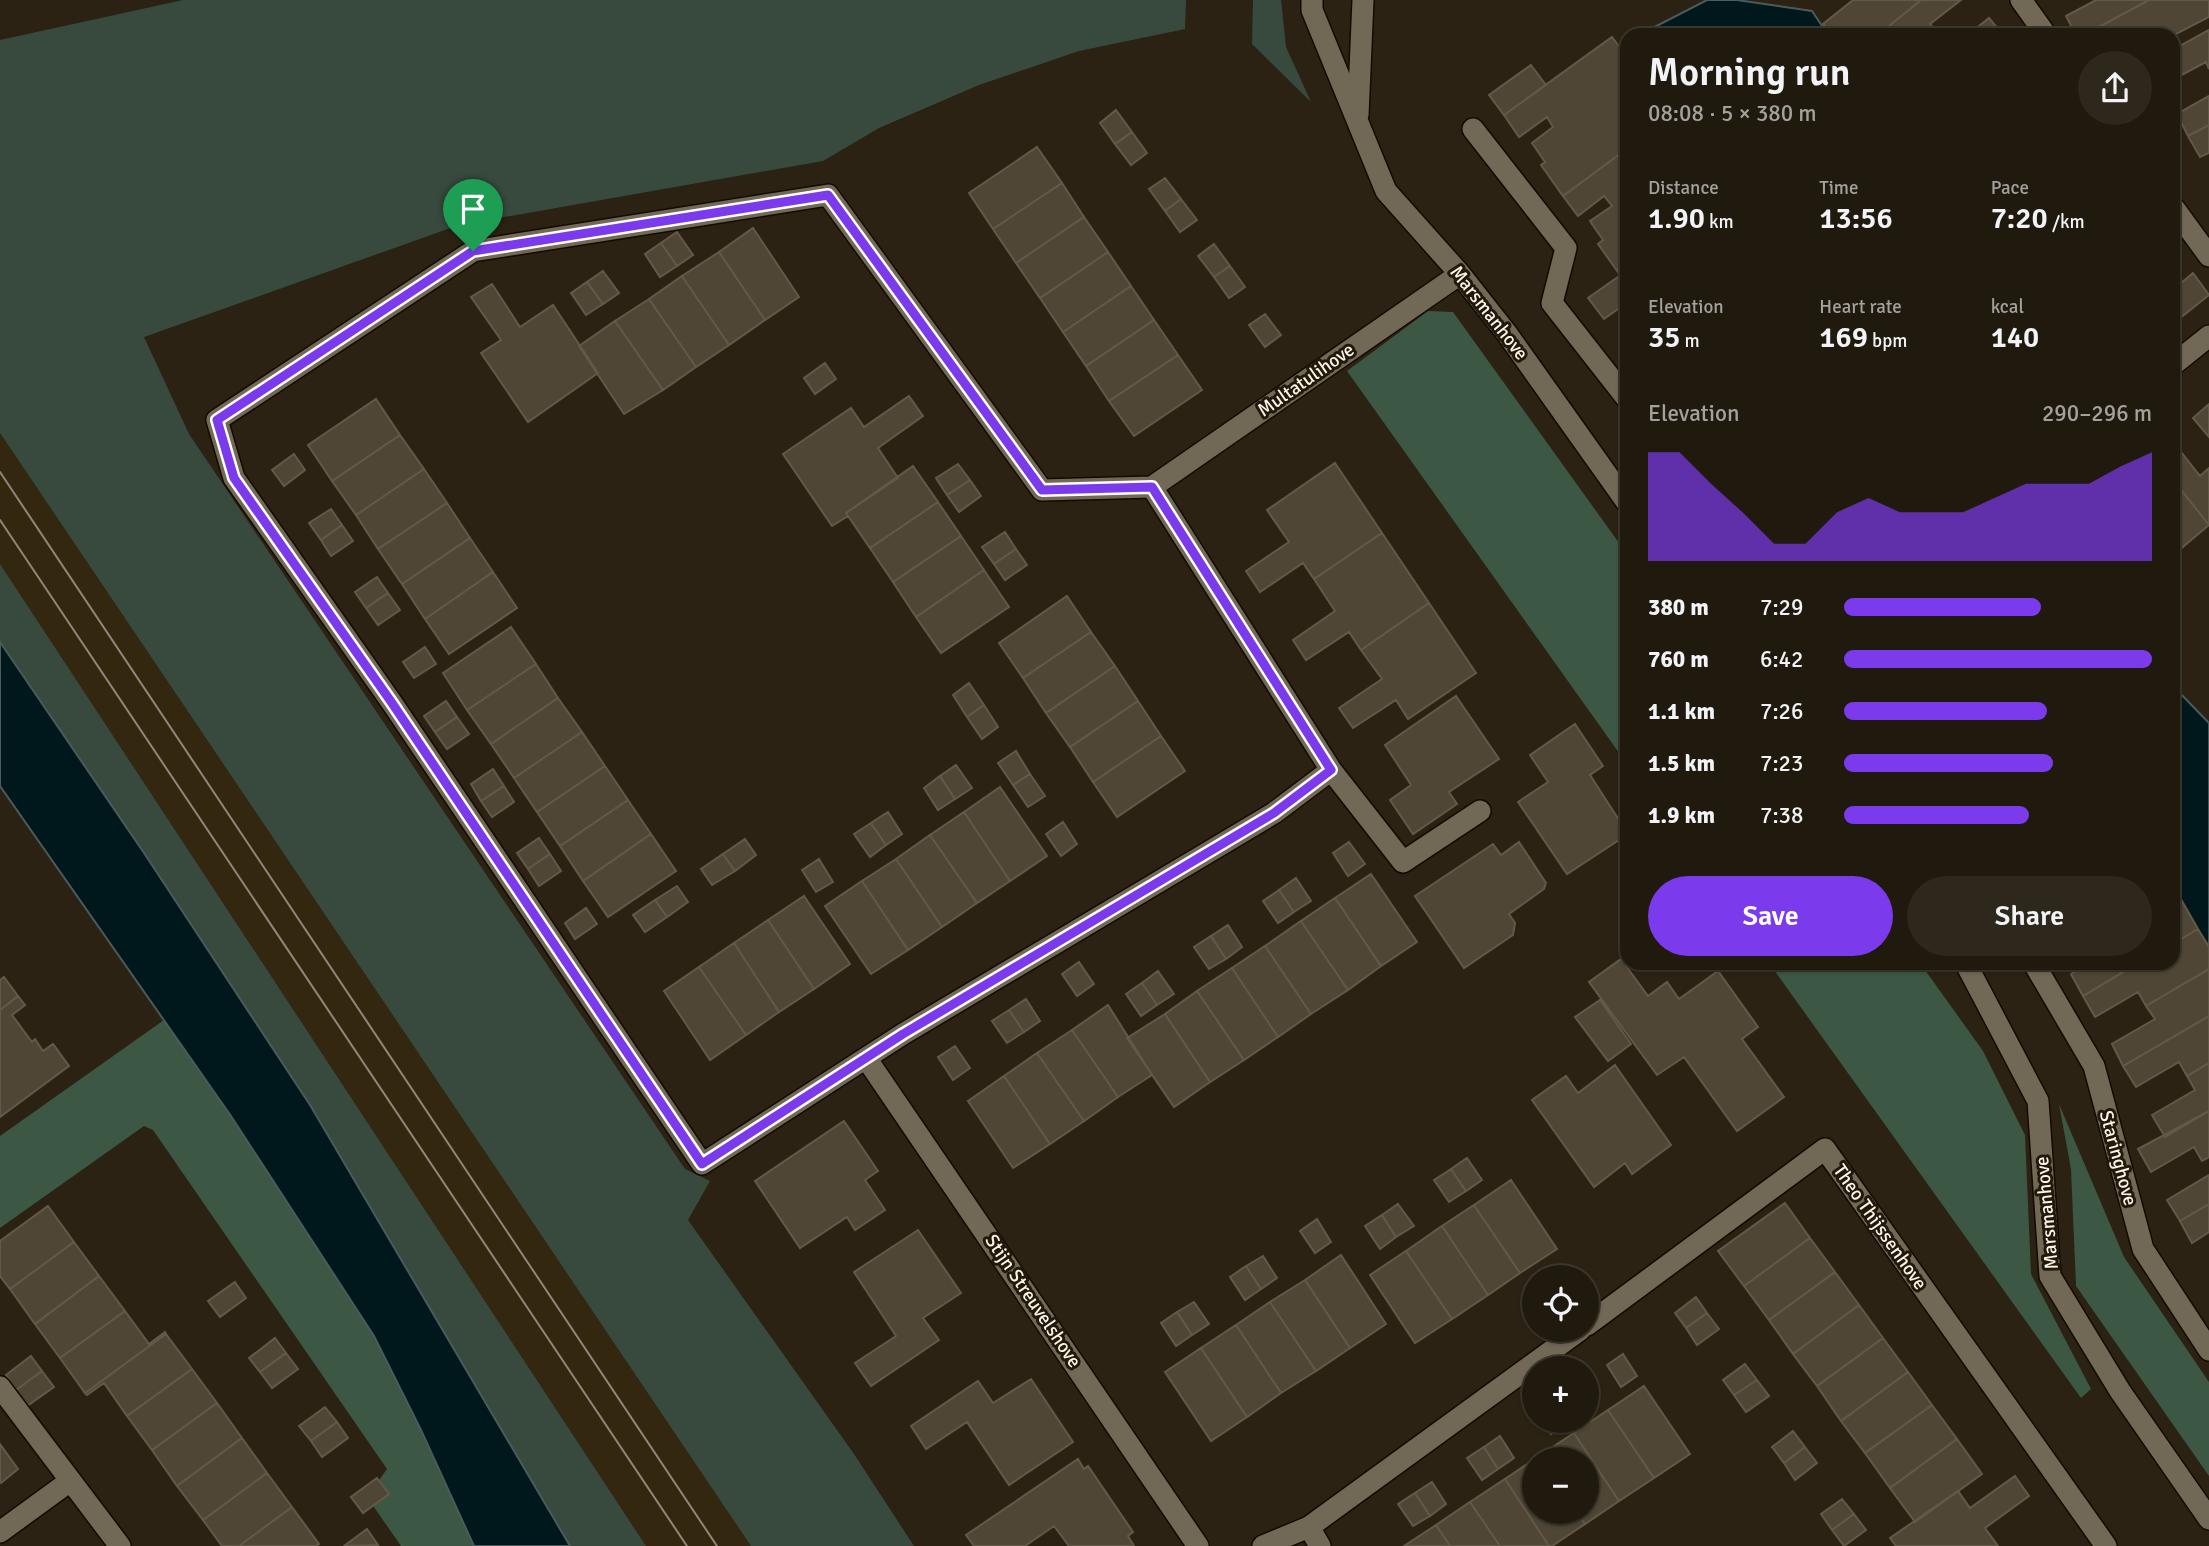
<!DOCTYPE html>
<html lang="en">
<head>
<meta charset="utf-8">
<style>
  :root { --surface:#201a0e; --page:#2d271c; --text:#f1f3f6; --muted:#a2a19e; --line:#3d382e; --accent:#7c3aed }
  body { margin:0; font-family:Signika,sans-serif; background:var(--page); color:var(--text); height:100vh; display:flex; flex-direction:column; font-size:26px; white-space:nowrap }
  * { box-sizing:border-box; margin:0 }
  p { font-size:23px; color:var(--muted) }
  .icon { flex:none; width:38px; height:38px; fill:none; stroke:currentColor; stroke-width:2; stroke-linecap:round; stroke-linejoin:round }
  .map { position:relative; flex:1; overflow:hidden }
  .panel { position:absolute; left:1620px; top:28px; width:560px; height:942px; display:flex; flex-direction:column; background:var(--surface); border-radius:21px; box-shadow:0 2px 5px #0004,0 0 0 2px var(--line) }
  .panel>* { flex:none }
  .fabs { position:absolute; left:1522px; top:1265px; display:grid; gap:14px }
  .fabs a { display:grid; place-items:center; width:77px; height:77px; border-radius:50%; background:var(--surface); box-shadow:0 2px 5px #0004,0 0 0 2px var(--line); font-size:35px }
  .pin { position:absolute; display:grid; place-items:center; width:60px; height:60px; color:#fff; margin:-72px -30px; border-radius:50% 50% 50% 0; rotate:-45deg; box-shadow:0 0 7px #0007 }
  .pin .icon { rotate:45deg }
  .round { display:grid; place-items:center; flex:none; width:74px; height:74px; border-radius:37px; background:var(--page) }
  .summary { display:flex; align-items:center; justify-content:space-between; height:119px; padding:0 28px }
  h1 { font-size:38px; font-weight:600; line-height:52px }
  .figures { display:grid; grid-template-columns:repeat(3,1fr); gap:10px; height:119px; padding:7px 28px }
  .figures div { display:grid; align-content:center }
  .figures b { font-size:30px; font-weight:600 }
  .figures small { font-size:19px; font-weight:400 }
  .figures p { font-size:19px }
  .chart { height:196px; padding:14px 28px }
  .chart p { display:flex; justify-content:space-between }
  .chart svg { width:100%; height:126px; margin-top:7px; fill:var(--accent); opacity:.7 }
  .primary-button { display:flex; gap:14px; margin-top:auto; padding:14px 28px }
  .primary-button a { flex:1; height:80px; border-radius:42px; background:var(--accent); color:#fff; font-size:28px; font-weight:600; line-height:80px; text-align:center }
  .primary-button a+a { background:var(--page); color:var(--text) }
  ul { padding:0 28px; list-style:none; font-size:23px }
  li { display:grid; grid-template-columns:112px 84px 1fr; align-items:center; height:52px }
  li i { height:18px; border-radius:9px; background:var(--accent) }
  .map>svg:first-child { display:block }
  .built { fill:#332710 }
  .green { fill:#384a3d }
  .forest { fill:#3c5744 }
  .water { fill:#00181c; stroke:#4b5a5a; stroke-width:2 }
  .building { fill:#4f4635; stroke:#635948; stroke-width:2 }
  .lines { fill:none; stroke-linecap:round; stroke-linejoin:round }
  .minor-casing { stroke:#130b01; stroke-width:24 }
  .minor { stroke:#726856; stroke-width:21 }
  .tram { stroke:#8e877a; stroke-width:2 }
  .route-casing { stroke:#fff; stroke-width:14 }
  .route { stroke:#7c3aed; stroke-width:9 }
  .labels { text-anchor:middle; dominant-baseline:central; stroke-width:6; stroke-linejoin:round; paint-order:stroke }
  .street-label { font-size:19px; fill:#faf4ea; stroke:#211909 }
</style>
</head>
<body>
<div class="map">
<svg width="2209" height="1546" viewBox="0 0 2209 1546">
  <rect width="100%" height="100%" fill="#2b2213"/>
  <path class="built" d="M0,433L749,1543L751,1546H646L0,564Z"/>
  <path class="green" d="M183,0H1186L1185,29L1079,51L979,85L879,128L823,161L459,225L144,337L189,434L685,1169L710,1181L688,1220L854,1454L914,1546H751L0,433V40Z
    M1253,0H1281L1286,47L1311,102L1252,44Z
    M0,564L646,1546H570L310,1105L144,853L0,642Z"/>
  <path class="forest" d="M1428,311L1453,312L1627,554V764L1347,371Z
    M1769,963H1920L1983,1051L2025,1135L2031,1274L2091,1389L2081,1398Z
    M164,1020L231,1116L374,1336L421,1430L474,1546H401L367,1497L387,1469L153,1130L144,1126L0,1228V1136Z
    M2059,1104L2124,1257L2209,1382V1476L2076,1286L2071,1169Z"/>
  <path class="water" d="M1707,0H1737L1812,11L1828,35H1639Z
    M0,642L144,853L310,1105L570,1546H474L421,1430L374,1336L231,1116L0,786Z
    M2174,687L2209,723V947L2174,893V867L2178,855V836L2174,818Z"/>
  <path class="building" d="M1853,0H1921L1878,35H1832L1823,24Z
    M1921,0H1961L1930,24L1939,35H1878Z
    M2096,0H2149L2084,35H2076L2066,16Z
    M2149,0H2209V17L2174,35H2084Z
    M1989,18L2003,35H1968Z
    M2209,30V69L2206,62L2174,79V49Z
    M1612,37L1628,58V148L1563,196L1541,165L1545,162L1532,143L1553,127L1547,117L1519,137L1504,115Z
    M1531,65L1546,85L1504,115L1489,95Z
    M2209,96V125L2188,136L2177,114Z
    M1116,110L1132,132L1115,144L1100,123Z
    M2209,125V153L2200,157L2188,136Z
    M1132,132L1147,153L1131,165L1115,144Z
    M1037,147L1062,183L993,229L969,193Z
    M1628,148V270L1620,275L1598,244L1603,240L1590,221L1612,206L1604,196L1578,216L1563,196Z
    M1165,178L1181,199L1165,211L1149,189Z
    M1062,183L1084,217L1016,263L993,229Z
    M1181,199L1197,220L1180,232L1165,211Z
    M1084,217L1108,252L1040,298L1016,263Z
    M753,228L799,297L765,320L719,252Z
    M677,232L693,255L677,266L661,243Z
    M661,243L677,266L660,277L645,254Z
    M1214,244L1230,266L1214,277L1198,256Z
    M719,252L765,320L729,345L682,276Z
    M1108,252L1131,286L1063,332L1040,298Z
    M1230,266L1245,287L1229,298L1214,277Z
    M1628,270V302L1604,319L1588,298Z
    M603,271L619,293L603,304L587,282Z
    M2193,273L2209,295L2174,323V289Z
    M682,276L729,345L696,367L649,299Z
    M587,282L603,304L586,315L571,293Z
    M492,284L520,327L553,305L598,373L528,422L481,353L501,340L471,297Z
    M1131,286L1154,320L1086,366L1063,332Z
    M649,299L696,367L663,390L615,321Z
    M1265,314L1281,335L1265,347L1249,325Z
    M1154,320L1178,355L1109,401L1086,366Z
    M615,321L663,390L624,414L579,346Z
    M1178,355L1202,390L1134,436L1109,401Z
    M825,363L836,379L815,394L804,378Z
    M909,396L923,416L878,448L898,478L846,513L848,516L832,526L783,454L851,408L864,427Z
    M376,399L400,435L332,481L308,445Z
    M2209,404V437L2193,418Z
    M400,435L424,469L356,515L332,481Z
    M2174,443L2200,476L2209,468V525L2174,481Z
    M294,454L305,470L284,486L272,470Z
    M1335,463L1382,533L1314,579L1303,563L1260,592L1246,571L1289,542L1267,510Z
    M958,464L970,480L947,495L936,478Z
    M913,466L938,502L870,548L846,513Z
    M424,469L447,503L378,549L356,515Z
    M970,480L981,496L959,512L947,495Z
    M2174,481L2209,525L2178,551L2174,545Z
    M938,502L961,536L893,582L870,548Z
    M447,503L470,538L402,584L378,549Z
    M331,509L342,525L321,540L309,523Z
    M342,525L353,541L331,556L321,540Z
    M1005,532L1016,549L994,564L982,547Z
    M1382,533L1429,603L1361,650L1349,632L1306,660L1293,640L1335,611L1314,579Z
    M961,536L984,570L916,617L893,582Z
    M470,538L493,572L425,619L402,584Z
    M1016,549L1027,565L1005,580L994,564Z
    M984,570L1009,607L941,653L916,617Z
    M493,572L517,608L449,654L425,619Z
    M377,577L388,593L366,608L355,592Z
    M388,593L400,610L378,625L366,608Z
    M1067,596L1091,632L1023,678L999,643Z
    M1429,603L1476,673L1408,719L1396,700L1353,728L1339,708L1382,679L1361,650Z
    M511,627L536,664L467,710L443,673Z
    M1091,632L1115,666L1046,713L1023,678Z
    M425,647L436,664L414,678L403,662Z
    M536,664L558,698L491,744L467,710Z
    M1115,666L1138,701L1070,747L1046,713Z
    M969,683L984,705L967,717L953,695Z
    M1456,696L1499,759L1449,792L1457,804L1413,834L1390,800L1411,785L1385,745Z
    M558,698L582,732L514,778L491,744Z
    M446,701L457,717L435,732L424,716Z
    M1138,701L1161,736L1093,782L1070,747Z
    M984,705L998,727L982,739L967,717Z
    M457,717L469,734L447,749L435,732Z
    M1575,724L1603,766L1590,775L1628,834L1567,874L1518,802L1548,782L1530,755Z
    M582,732L605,766L537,812L514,778Z
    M1161,736L1185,771L1117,817L1093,782Z
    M1016,751L1030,774L1013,785L998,763Z
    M956,765L972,788L955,799L940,776Z
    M605,766L628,800L560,846L537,812Z
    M493,769L504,786L481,801L471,784Z
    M1030,774L1045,796L1028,807L1013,785Z
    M940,776L955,799L938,810L924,788Z
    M504,786L514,802L492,817L481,801Z
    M1000,787L1047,856L1010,881L964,812Z
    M628,800L651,834L583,881L560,846Z
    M888,812L902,834L886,845L871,823Z
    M964,812L1010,881L977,903L930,835Z
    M1063,822L1077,844L1061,856L1046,834Z
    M871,823L886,845L870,857L854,834Z
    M651,834L676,871L608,917L583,881Z
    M930,835L977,903L942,927L896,859Z
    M539,838L550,854L528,869L517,853Z
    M745,839L756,855L735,871L723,854Z
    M1349,842L1365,864L1348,876L1333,853Z
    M1519,842L1546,883L1544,889L1509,914L1515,923L1513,935L1464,968L1415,896L1493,844L1501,855Z
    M550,854L561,871L539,886L528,869Z
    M723,854L735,871L712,885L701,869Z
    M819,859L833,882L816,892L802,870Z
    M896,859L942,927L908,950L862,881Z
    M1371,874L1417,942L1381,966L1335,898Z
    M1296,878L1311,901L1294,912L1279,890Z
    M862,881L908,950L871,974L825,906Z
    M677,886L688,902L667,917L655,900Z
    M1279,890L1294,912L1278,923L1263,901Z
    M2178,894L2198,929L2174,943V897Z
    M804,896L850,964L814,989L768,920Z
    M1335,898L1381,966L1348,990L1301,921Z
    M655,900L667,917L645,932L633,915Z
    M586,908L597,924L575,939L565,923Z
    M768,920L814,989L779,1012L734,943Z
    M1301,921L1348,990L1311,1014L1265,946Z
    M1228,925L1242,947L1226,959L1211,936Z
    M2198,929L2209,947V969L2146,1006L2138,992L2095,1017L2083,996L2140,962H2174V943Z
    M1211,936L1226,959L1209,969L1194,947Z
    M734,943L779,1012L746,1035L699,967Z
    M1265,946L1311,1014L1278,1037L1232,968Z
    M1621,959L1648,996L1667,982L1679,999L1718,971L1758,1027L1742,1039L1784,1097L1737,1131L1684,1057L1657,1075L1589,982Z
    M1079,962L1094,984L1077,996L1062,974Z
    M2091,962H2140L2083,996L2071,974Z
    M699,967L746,1035L710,1060L664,991Z
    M1232,968L1278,1037L1244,1060L1197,991Z
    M2209,969V1016L2123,1066L2112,1044L2155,1019L2146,1006Z
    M1158,971L1174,994L1157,1005L1142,983Z
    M4,977L18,996L0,1010V980Z
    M1142,983L1157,1005L1141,1016L1126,994Z
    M1197,991L1244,1060L1210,1082L1165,1014Z
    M18,996L25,1005L12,1015L32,1042L35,1039L43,1051L53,1044L69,1066L0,1117V1010Z
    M1026,999L1040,1021L1024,1032L1009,1010Z
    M1600,1000L1631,1044L1608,1061L1575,1017Z
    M1108,1005L1152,1075L1118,1097L1072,1030Z
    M1009,1010L1024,1032L1007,1043L992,1021Z
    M1165,1014L1210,1082L1174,1107L1127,1038Z
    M2209,1016V1063L2187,1076L2179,1062L2136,1087L2123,1066Z
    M1072,1030L1118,1097L1084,1121L1037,1053Z
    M955,1046L970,1068L953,1080L938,1057Z
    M1037,1053L1084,1121L1050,1144L1004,1076Z
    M2209,1063V1111L2165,1137L2152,1115L2195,1090L2187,1076Z
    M1615,1065L1671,1145L1632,1174L1625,1163L1594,1187L1532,1100L1566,1076L1578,1093Z
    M1004,1076L1050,1144L1013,1168L968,1101Z
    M2209,1111V1157L2202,1161L2194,1147L2151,1172L2138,1149Z
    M844,1121L878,1171L865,1180L885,1210L855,1230L847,1217L800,1248L755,1181Z
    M1467,1158L1482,1180L1466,1191L1451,1169Z
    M1451,1169L1466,1191L1449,1202L1434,1180Z
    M2209,1175V1204L2180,1221L2167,1200Z
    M1511,1180L1557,1249L1520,1273L1474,1205Z
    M1785,1203L1810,1238L1744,1286L1718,1251Z
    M1398,1204L1414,1226L1396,1237L1382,1215Z
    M2209,1204V1232L2192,1243L2180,1221Z
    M1474,1205L1520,1273L1488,1295L1442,1226Z
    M48,1206L74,1242L10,1289L0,1276V1241Z
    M1382,1215L1396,1237L1380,1249L1365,1226Z
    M1317,1219L1331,1242L1315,1253L1300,1231Z
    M1442,1226L1488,1295L1452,1319L1406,1251Z
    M918,1230L961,1293L923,1318L939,1340L871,1386L855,1363L896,1336L854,1272Z
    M1810,1238L1835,1272L1769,1320L1744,1286Z
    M74,1242L99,1276L35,1324L10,1289Z
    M1406,1251L1452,1319L1415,1343L1370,1275Z
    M1341,1255L1386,1324L1350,1348L1305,1280Z
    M1263,1256L1277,1278L1261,1289L1246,1266Z
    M1246,1266L1261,1289L1245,1300L1230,1277Z
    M1835,1272L1859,1305L1793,1354L1769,1320Z
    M99,1276L125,1311L60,1358L35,1324Z
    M1305,1280L1350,1348L1316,1371L1270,1302Z
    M235,1282L246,1298L220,1317L208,1301Z
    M1696,1297L1707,1313L1686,1328L1675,1313Z
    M1194,1302L1209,1324L1192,1335L1177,1312Z
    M1270,1302L1316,1371L1281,1393L1236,1325Z
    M1859,1305L1883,1338L1817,1386L1793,1354Z
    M125,1311L149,1344L165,1332L166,1334L85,1393L60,1358Z
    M1177,1312L1192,1335L1176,1346L1161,1323Z
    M1707,1313L1719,1329L1697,1345L1686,1328Z
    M1236,1325L1281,1393L1247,1417L1201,1348Z
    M166,1334L192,1369L127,1416L104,1383L87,1395L85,1393Z
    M275,1338L286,1353L260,1372L249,1358Z
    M1883,1338L1908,1372L1841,1421L1817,1386Z
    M1201,1348L1247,1417L1211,1441L1165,1372Z
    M286,1353L298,1369L272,1388L260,1372Z
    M1623,1354L1637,1376L1621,1387L1607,1365Z
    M31,1356L42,1371L16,1390L6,1375Z
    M1745,1364L1757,1380L1734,1395L1723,1380Z
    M192,1369L217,1403L152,1450L127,1416Z
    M42,1371L54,1387L27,1406L16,1390Z
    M1908,1372L1932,1405L1865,1453L1841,1421Z
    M1031,1379L1073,1442L1009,1485L967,1422L926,1449L911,1426L978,1381L993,1403Z
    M1757,1380L1769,1396L1746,1412L1734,1395Z
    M1644,1386L1690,1454L1654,1478L1608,1410Z
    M217,1403L242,1438L177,1486L152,1450Z
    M1932,1405L1957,1439L1890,1488L1865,1453Z
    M325,1407L337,1422L311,1441L299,1426Z
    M1608,1410L1654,1478L1619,1501L1574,1433Z
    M1542,1421H1566L1567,1423L1551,1434Z
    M337,1422L348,1438L322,1457L311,1441Z
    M1793,1431L1805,1447L1784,1463L1772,1447Z
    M1574,1433L1619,1501L1585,1524L1577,1512H1587V1460H1541L1539,1456Z
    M1500,1436L1514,1458L1498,1469L1484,1447Z
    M242,1438L267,1473L203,1520L177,1486Z
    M1957,1439L1982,1474L1915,1522L1890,1488Z
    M0,1444L18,1469L1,1483L0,1482Z
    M1484,1447L1498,1469L1482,1480L1467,1458Z
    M1805,1447L1817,1463L1795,1480L1784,1463Z
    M1539,1456L1541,1460H1535V1512H1577L1585,1524L1552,1546H1549L1505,1479Z
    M1078,1459L1084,1469L1088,1466L1133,1532L1128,1536L1134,1546H1069L1054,1526L1025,1546H974L966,1535Z
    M267,1473L292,1507L239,1546H222L203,1520Z
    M2015,1476L2029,1496L1985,1528L1998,1546H1896L1890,1538L1958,1491L1970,1508Z
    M377,1478L389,1494L363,1513L351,1497Z
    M1505,1479L1549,1546H1500L1470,1502Z
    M1432,1482L1446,1504L1430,1516L1415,1493Z
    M1415,1493L1430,1516L1413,1526L1398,1504Z
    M1842,1499L1854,1514L1832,1530L1821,1514Z
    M1470,1502L1500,1546H1450L1436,1525Z
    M292,1507L319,1544L316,1546H239Z
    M1854,1514L1866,1530L1844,1546L1832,1530Z
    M1436,1525L1450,1546H1404Z
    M367,1529L378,1545L344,1546Z"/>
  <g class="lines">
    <g class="minor-casing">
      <path id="minor" d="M1312,0V10L1386,191L1460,274L1508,335L1628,504
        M2021,0L2046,35
        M1358,115L1363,0
        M1473,129L1566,248L1552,303L1628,400
        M2174,208L2209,256
        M2174,364L2209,336
        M1152,487L1331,770L1403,862L1480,811
        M1331,770L1274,813L903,1034L702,1164L392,703L234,478L217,420L473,251L828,195L1042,490L1152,487L1460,274
        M1965,962L2038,1101L2050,1276L2120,1391L2209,1519
        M2033,962L2094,1066L2143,1249L2209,1350
        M866,1058L1198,1546
        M1587,1325L1825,1149L2106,1546
        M0,1387L120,1546
        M1309,1527L1320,1546
        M0,1532L70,1481
        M1263,1546L1309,1527L1580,1330"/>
    </g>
    <use href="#minor" class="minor"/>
    <path class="tram" d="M0,472L717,1546
      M0,520L687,1546"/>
  </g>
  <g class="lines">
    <g class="route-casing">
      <path id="route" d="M828,195L1042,490L1152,487L1331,770L1274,813L903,1034L702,1164L392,703L234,478L217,420L473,251Z"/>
    </g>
    <use href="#route" class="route"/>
  </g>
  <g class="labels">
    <g class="street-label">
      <text transform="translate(1489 313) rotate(52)">Marsmanhove</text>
      <text transform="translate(1306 380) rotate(-35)">Multatulihove</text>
      <text transform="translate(2118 1158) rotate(75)">Staringhove</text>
      <text transform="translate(2047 1213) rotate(-95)">Marsmanhove</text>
      <text transform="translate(1880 1227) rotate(55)">Theo Thijssenhove</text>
      <text transform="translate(1033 1301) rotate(56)">Stijn Streuvelshove</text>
    </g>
  </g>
</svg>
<div class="fabs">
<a><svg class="icon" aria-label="locate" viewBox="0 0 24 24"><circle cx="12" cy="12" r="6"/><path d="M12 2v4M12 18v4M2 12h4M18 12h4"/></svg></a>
<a>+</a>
<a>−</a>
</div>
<div class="pin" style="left:473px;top:251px;background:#1e9e55"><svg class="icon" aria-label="arrive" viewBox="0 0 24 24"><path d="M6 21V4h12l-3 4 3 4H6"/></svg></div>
<section class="panel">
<div class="summary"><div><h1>Morning run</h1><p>08:08 · 5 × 380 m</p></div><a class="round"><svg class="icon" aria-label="share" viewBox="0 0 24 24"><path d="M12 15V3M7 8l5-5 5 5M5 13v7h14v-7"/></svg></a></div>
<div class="figures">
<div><p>Distance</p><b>1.90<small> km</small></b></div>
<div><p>Time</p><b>13:56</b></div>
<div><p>Pace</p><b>7:20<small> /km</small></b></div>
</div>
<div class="figures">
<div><p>Elevation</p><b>35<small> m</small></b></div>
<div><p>Heart rate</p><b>169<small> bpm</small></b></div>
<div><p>kcal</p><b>140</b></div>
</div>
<div class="chart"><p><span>Elevation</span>290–296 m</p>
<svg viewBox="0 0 160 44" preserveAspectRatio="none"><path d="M0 44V6L10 6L20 17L30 27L40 38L50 38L60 27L70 22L80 27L90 27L100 27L110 22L120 17L130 17L140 17L150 11L160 6V44z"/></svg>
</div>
<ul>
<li><b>380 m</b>7:29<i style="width:64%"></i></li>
<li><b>760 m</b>6:42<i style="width:100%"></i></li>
<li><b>1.1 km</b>7:26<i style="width:66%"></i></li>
<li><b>1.5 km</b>7:23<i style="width:68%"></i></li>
<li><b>1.9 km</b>7:38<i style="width:60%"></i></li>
</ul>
<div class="primary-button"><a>Save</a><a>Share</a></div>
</section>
</div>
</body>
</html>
